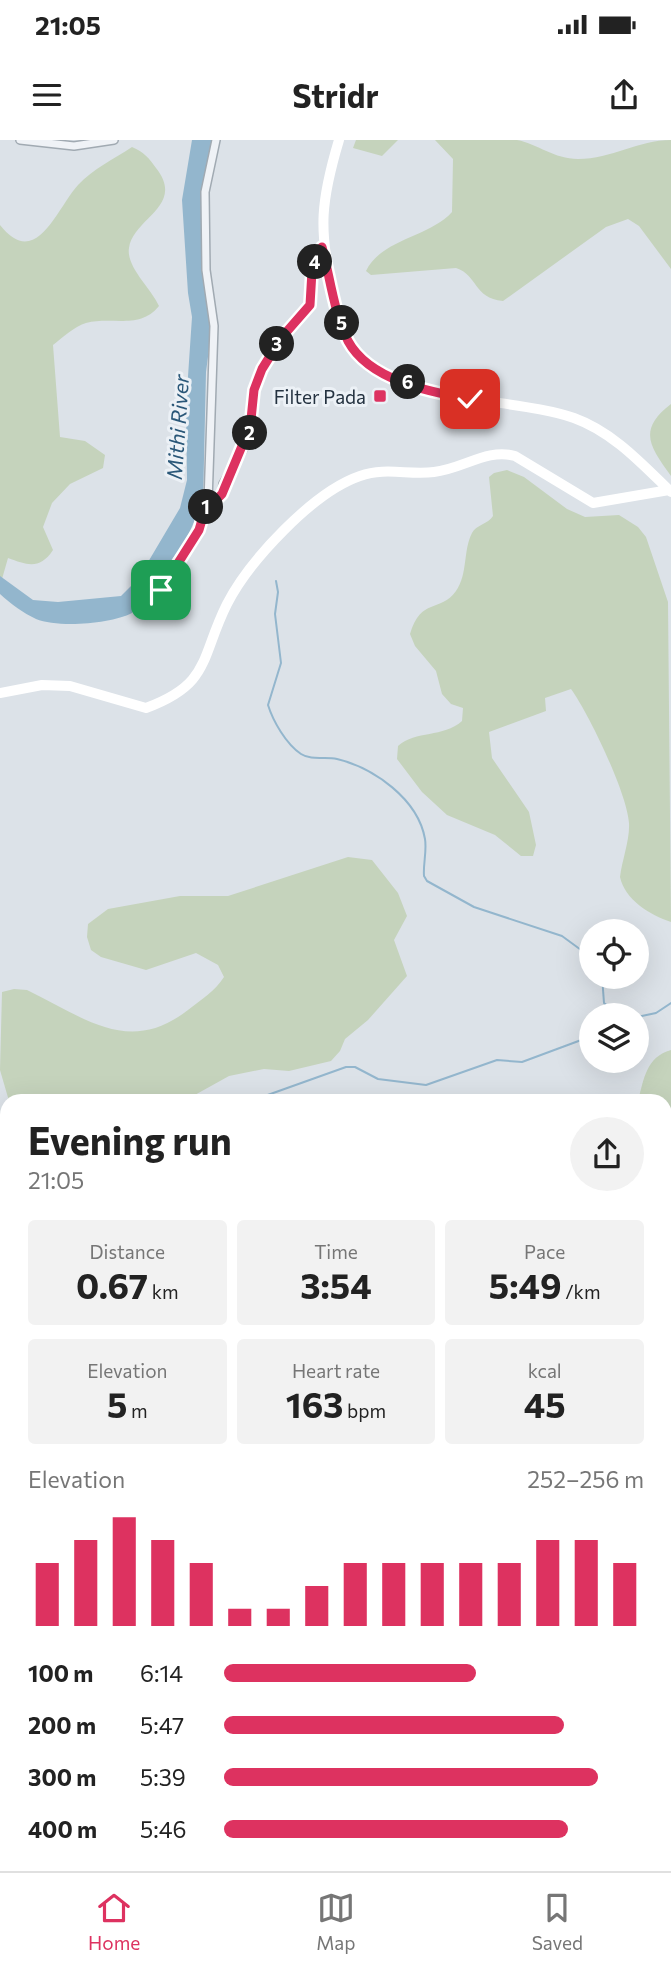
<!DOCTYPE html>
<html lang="en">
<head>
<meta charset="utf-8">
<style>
  :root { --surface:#fff; --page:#f2f2f2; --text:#222; --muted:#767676; --line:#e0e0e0; --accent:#dd3260 }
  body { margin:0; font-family:Commissioner,sans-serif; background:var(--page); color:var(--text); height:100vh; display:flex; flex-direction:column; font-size:26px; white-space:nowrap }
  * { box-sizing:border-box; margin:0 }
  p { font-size:23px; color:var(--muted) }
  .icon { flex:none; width:38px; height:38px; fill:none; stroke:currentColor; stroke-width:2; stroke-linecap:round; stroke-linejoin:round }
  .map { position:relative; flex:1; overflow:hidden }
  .panel { position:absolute; left:0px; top:954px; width:672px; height:779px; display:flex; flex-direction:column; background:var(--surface); border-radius:21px 21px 0 0; box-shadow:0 7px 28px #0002 }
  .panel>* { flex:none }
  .fabs { position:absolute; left:579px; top:779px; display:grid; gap:14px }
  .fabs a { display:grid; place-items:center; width:70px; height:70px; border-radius:50%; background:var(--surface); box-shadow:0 7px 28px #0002; font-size:35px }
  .pin { position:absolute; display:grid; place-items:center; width:60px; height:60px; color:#fff; margin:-30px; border-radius:14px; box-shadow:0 4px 10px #0006 }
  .km { position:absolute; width:35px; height:35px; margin:-18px; border-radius:50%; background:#222; color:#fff; font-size:19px; line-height:35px; text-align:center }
  .round { display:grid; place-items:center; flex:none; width:74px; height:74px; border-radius:37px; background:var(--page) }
  .overview { display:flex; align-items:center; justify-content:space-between; height:119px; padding:0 28px }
  h1 { font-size:38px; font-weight:700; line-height:52px }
  .stats { display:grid; grid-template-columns:repeat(3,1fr); gap:10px; height:119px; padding:7px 28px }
  .stats div { display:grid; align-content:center; border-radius:7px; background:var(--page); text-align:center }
  .stats b { font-size:35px; font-weight:700 }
  .stats small { font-size:19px; font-weight:400 }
  .stats p { font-size:19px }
  .chart { height:196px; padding:14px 28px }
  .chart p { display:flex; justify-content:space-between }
  .chart svg { width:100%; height:126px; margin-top:7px; stroke:var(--accent); stroke-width:6 }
  ul { padding:0 28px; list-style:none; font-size:23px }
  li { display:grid; grid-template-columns:112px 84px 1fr; align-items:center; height:52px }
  li i { height:18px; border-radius:9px; background:var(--accent) }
  .status { display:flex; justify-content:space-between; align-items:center; height:49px; padding:0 35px; background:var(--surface); direction:ltr }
  .status svg { height:19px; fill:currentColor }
  header { display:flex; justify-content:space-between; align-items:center; height:91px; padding:0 28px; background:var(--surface); font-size:32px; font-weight:700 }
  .tabs { display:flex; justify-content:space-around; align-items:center; height:98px; border-top:2px solid var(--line); background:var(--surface); font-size:19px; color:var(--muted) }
  .tabs a { display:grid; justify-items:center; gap:4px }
  .tabs .current { color:var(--accent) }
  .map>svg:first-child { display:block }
  .green { fill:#c5d3bc }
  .water { fill:#93b6cd }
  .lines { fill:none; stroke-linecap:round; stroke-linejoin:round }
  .stream { stroke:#93b6cd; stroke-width:2 }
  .street-casing { stroke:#a1aab2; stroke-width:10 }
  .street { stroke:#eff2f6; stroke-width:7 }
  .secondary { stroke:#fff; stroke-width:10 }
  .route-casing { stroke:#fff; stroke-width:14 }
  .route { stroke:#dd3260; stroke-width:9 }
  .poi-dot { fill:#dd3260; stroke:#ecf1f6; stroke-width:2.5 }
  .labels { text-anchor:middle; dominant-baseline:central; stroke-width:6; stroke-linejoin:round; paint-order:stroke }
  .poi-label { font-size:19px; fill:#243240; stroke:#ecf1f6; text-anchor:end }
  .water-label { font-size:21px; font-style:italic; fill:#2a5778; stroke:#ecf1f6 }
</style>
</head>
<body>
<div class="status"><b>21:05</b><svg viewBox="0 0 49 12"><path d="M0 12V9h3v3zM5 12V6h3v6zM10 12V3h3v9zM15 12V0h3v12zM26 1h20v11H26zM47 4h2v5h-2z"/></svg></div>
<header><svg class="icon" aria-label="menu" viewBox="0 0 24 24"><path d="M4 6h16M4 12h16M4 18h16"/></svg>Stridr<svg class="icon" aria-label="share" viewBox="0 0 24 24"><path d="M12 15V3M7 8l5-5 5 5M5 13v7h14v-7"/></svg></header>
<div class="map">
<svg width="671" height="1731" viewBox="0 0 671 1731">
  <rect width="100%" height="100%" fill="#dce2e8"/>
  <path class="green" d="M356,0H398L382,16L353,8Z
    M435,0C461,0 491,0 517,0C538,4 554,19 578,19C612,19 638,0 671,0V129L639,86L628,79L606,87L503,161C473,158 478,135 456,128L371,135L366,131C381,99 430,97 452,72L453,19Z
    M132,7C144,12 149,18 156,28C186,66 133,78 129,108C126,127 151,148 159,166C140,190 112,176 86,183C75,186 62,198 53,205L60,297L85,301L105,315L103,328L70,344L52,363L43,387L53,410C40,430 27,425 8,418L0,446V85C36,131 57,68 78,45C93,29 114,19 132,7Z
    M671,264V336C650,307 637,290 671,264Z
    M507,330L524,337L567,369L585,377L619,375L638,387L646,397L668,462L671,782C650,775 625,760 620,737C622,720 630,700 629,683C627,653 589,574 571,549L545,558L546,571L489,592L492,618L529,672L536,705L533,716H521L495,695L447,675L422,652L397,619L398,606C416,590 443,598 462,581L463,568L451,564L442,554L436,531L415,506L410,494C421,457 440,473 456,451C468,434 463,410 472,393C476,385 488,384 493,376L489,337L494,333Z
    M348,717L372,720L398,753L407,776L394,800L407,836L368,880L345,899L340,911L331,921L289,931L264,929L229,936L184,961H9L0,930L2,852L14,849L27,850C85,878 129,916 188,870C201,860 215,851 224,837L218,825L196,813L146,830L101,817L91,810L87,797L88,784L108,769L180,756H228Z
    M671,910V1106L665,1111V961H638C644,939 646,917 671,910Z
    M665,1142H671V1731H224L219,1726H665Z"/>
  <path class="water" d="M192,0H215L202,53L212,186L206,232L203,362L185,402L132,473C111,484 58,488 36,479C23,473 11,464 0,454V436L33,460L58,462L121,456L138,439L180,368L187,340L186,266L192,177L188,153L182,60Z"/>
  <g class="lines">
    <path class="stream" d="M276,441L278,452L275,474L281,523L268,565C273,581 286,604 301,614C312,621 325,616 337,619C374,628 418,659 425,699C427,711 423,724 424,736L427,741L474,767L562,796L592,818
      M602,836L604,863L614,871L629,875
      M637,877L656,873L671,863
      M213,961L226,958L241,961
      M251,961L346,927H355L378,939L426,945L497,920L522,922L592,896"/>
    <g class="street-casing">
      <path id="street" d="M20,0L74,6L114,0
        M470,259L471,247
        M208,359L214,362L222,354L223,344L249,299L254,250L262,230L282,197L310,165L311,131L322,107
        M146,471L199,390L208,362L214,186L206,130L205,52L216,0
        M5,1072L0,1106L7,1142
        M665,1120H671
        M0,1295L7,1272
        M0,1327L7,1336
        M0,1406L7,1407
        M1,1447L7,1415
        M0,1670L7,1674
        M0,1716L7,1718
        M69,1726L72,1731
        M15,1731L16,1726"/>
    </g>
    <use href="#street" class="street"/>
    <path class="secondary" d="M339,0C321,60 318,90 333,151C337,168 340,187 349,202C385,265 513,256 574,278C613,292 642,324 671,352
      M0,553L42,545L70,546L146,568C211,544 200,518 227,464C249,421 313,352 360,336C385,327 408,335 434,332C463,329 487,308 515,316L593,363L669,350"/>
  </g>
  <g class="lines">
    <g class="route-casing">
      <path id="route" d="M161,450L199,390L208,359L214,362L222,354L242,306L249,299L254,250L262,229L282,197L310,165L312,131L322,107C330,137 334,173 348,201C369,240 429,252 470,259"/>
    </g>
    <use href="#route" class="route"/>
  </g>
  <rect class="poi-dot" x="373" y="249" width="14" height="14" rx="3.5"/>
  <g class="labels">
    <g class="poi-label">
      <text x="366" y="256">Filter Pada</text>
    </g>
    <g class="water-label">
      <text transform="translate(177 287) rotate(-86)">Mithi River</text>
    </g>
  </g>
</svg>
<div class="fabs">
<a><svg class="icon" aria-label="locate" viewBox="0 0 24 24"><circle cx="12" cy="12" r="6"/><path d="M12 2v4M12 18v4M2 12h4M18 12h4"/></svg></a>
<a><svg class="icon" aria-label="layers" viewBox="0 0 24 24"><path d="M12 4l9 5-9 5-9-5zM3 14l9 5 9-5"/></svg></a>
</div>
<div class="pin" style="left:161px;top:450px;background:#1e9e55"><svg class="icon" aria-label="arrive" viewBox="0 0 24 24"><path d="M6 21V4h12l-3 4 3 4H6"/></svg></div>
<div class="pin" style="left:470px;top:259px;background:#d93025"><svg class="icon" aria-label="check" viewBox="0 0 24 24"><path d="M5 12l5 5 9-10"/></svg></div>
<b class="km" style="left:206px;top:367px">1</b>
<b class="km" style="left:250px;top:293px">2</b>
<b class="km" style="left:277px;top:204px">3</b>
<b class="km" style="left:315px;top:122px">4</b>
<b class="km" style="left:342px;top:183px">5</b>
<b class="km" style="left:408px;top:242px">6</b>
<section class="panel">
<div class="overview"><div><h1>Evening run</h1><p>21:05</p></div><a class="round"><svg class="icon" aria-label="share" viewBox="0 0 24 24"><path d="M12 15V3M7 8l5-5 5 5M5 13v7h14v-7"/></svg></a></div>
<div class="stats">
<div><p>Distance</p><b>0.67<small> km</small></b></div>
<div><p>Time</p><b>3:54</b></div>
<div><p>Pace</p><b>5:49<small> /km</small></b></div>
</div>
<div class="stats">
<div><p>Elevation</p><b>5<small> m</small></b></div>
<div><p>Heart rate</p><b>163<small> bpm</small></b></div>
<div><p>kcal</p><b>45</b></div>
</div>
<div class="chart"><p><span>Elevation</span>252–256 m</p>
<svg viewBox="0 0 160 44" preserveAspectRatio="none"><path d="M5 44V22M15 44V14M25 44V6M35 44V14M45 44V22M55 44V38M65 44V38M75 44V30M85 44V22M95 44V22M105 44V22M115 44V22M125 44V22M135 44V14M145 44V14M155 44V22"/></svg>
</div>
<ul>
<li><b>100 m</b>6:14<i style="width:60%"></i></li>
<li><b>200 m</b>5:47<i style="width:81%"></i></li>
<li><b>300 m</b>5:39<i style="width:89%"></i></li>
<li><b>400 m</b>5:46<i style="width:82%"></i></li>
</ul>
</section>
</div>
<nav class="tabs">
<a class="current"><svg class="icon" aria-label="home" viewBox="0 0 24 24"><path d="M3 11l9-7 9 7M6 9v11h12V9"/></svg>Home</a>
<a><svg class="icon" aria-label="map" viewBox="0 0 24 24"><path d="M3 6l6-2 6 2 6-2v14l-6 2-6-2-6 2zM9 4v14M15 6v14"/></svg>Map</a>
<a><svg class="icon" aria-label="saved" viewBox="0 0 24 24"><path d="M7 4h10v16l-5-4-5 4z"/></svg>Saved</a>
</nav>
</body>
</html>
